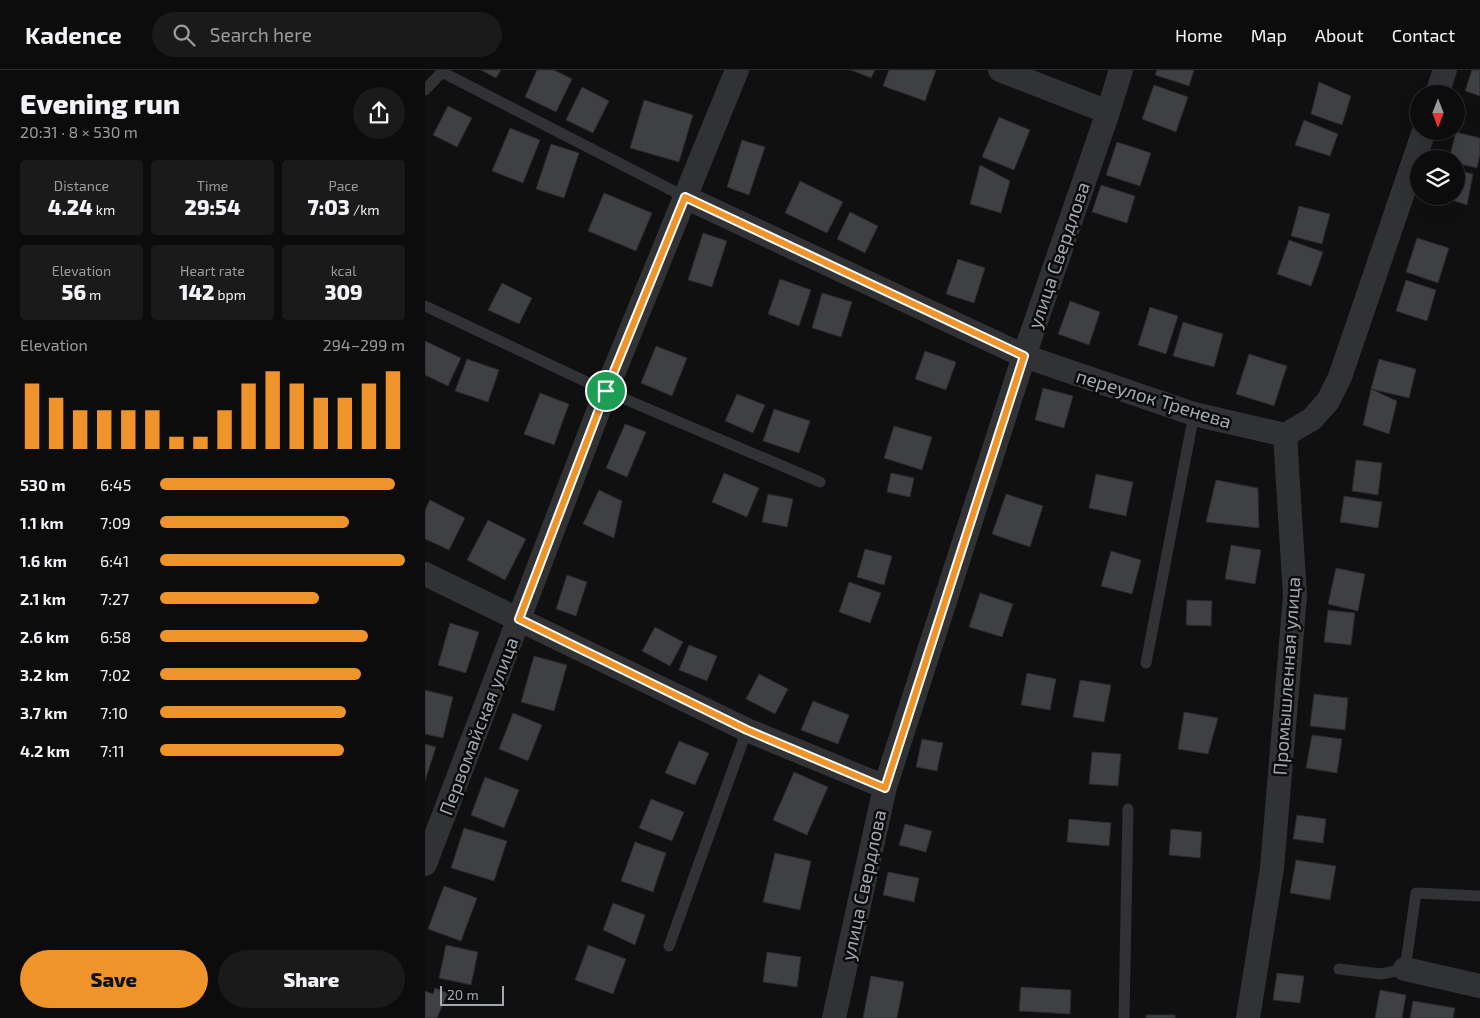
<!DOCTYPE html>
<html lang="en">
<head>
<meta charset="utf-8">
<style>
  :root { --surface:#0c0c0d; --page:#1a1a1b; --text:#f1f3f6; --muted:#9a9b9d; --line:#2c2c2e; --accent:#ee942b }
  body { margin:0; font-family:"Exo 2",sans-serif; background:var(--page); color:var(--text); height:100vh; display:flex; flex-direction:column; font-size:19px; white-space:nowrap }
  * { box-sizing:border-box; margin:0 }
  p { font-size:16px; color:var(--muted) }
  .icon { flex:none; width:28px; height:28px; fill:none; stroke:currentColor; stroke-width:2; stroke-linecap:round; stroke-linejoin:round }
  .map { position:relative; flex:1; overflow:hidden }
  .side { display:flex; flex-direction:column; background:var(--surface); width:425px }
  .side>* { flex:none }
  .needle { width:32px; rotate:180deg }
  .controls { position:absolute; left:985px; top:15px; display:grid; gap:10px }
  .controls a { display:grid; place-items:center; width:55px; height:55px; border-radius:50%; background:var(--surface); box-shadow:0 5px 20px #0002,0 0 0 1px var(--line); font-size:25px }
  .scale { position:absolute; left:15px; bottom:12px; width:64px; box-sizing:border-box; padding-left:5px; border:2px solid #a1a8b2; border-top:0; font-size:14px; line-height:18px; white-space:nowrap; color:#a1a8b2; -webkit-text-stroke:4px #0b0b0c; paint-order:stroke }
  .pin { position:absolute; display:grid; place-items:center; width:42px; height:42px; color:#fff; margin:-21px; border:2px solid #fff; border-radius:50%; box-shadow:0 1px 5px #0007 }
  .round { display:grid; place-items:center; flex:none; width:52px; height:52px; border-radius:26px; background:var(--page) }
  .headline { display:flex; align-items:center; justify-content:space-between; height:85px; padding:0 20px }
  h1 { font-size:28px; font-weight:800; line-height:38px }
  .metrics { display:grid; grid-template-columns:repeat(3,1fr); gap:8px; height:85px; padding:5px 20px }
  .metrics div { display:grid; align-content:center; border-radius:5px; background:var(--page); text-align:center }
  .metrics b { font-size:21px; font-weight:800 }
  .metrics small { font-size:14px; font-weight:400 }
  .metrics p { font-size:14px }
  .chart { height:140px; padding:10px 20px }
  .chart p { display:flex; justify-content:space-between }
  .chart svg { width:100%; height:90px; margin-top:5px; stroke:var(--accent); stroke-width:6 }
  .button { display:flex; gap:10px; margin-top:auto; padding:10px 20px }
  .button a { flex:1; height:58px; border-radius:30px; background:var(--accent); color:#111; font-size:20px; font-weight:800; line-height:58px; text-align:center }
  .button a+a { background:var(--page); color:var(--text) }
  ul { padding:0 20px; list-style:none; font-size:16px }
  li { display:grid; grid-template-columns:80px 60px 1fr; align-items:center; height:38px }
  li i { height:12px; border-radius:6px; background:var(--accent) }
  header { display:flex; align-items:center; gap:30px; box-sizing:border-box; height:70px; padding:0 25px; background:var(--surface); border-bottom:1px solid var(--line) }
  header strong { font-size:24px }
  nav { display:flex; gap:28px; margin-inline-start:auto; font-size:18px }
  .search { width:350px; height:45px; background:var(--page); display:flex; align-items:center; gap:12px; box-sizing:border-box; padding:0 18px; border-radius:28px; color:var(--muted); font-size:19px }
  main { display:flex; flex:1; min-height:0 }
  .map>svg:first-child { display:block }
  .building { fill:#3f4044; stroke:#2a2a2d }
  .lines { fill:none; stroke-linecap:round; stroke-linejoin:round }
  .service { stroke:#313236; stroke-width:11 }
  .minor { stroke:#313236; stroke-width:24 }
  .route-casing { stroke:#fff; stroke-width:10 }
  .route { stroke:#ee942b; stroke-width:6 }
  .labels { text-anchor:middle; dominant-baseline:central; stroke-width:5; stroke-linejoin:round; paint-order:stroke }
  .street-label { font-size:19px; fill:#a1a8b2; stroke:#0b0b0c }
</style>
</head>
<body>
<header>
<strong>Kadence</strong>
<div class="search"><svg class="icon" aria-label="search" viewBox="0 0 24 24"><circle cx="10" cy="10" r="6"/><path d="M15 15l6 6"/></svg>Search here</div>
<nav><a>Home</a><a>Map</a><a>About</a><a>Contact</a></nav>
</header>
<main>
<section class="side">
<div class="headline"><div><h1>Evening run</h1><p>20:31 · 8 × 530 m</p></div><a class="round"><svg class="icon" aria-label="share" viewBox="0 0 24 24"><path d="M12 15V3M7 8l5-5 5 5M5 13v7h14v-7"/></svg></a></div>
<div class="metrics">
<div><p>Distance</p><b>4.24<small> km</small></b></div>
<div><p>Time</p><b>29:54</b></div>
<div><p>Pace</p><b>7:03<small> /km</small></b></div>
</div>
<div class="metrics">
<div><p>Elevation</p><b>56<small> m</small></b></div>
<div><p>Heart rate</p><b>142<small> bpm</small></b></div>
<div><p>kcal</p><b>309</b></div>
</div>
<div class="chart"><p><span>Elevation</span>294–299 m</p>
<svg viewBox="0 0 160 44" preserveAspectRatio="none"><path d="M5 44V12M15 44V19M25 44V25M35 44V25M45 44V25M55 44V25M65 44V38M75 44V38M85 44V25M95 44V12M105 44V6M115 44V12M125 44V19M135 44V19M145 44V12M155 44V6"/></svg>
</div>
<ul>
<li><b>530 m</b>6:45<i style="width:96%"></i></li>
<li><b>1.1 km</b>7:09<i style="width:77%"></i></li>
<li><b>1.6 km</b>6:41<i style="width:100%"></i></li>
<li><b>2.1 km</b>7:27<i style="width:65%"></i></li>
<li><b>2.6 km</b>6:58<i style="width:85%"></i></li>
<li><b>3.2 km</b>7:02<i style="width:82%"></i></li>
<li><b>3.7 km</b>7:10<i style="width:76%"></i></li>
<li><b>4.2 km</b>7:11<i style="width:75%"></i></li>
</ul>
<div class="button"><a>Save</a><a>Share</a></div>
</section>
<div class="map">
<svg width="1055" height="948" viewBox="0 0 1055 948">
  <rect width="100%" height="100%" fill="#101011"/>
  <path class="building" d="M56,0H76L71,8Z
    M112,0H129L147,9L131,42L100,27Z
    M426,0H450L446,8Z
    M464,0H511L500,31L458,16Z
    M732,0H769L764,16L730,5Z
    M1047,0H1055V26L1040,21Z
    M894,12L926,26L917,55L886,44Z
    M729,15L763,27L751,62L717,49Z
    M157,17L184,31L168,63L141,50Z
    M219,30L268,45L254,92L205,78Z
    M23,36L47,48L32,77L8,65Z
    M574,47L605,60L589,100L557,87Z
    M879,50L913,64L905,86L870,75Z
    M85,58L115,70L98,113L67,101Z
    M1031,62L1055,68V84L1052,98L1031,93V89H1024Z
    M317,70L340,77L324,125L302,117Z
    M692,72L726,83L715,116L681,105Z
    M126,74L154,83L139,128L111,119Z
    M555,95L585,111L576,143L545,134Z
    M1031,100L1048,104L1042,135L1014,126H1031Z
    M375,111L418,132L402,163L360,143Z
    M676,115L710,126L702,153L667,142Z
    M179,123L227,143L211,181L163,161Z
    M874,136L905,144L897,174L866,166Z
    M425,142L453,156L440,183L412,169Z
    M278,163L302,171L287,217L263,210Z
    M992,168L1024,178L1013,213L981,202Z
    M864,170L898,182L886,216L852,204Z
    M533,189L560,198L549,233L521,224Z
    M355,209L386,220L374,256L343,244Z
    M981,210L1011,220L1002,251L971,241Z
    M77,213L107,228L94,254L63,240Z
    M397,223L427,232L416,267L387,258Z
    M645,231L675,242L664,275L633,264Z
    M725,237L753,246L741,284L713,275Z
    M758,252L798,264L789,297L748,286Z
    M0,271L36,288L23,316L0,305Z
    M231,276L262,288L247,326L216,313Z
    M500,281L531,292L521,320L490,309Z
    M824,284L862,296L849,336L811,324Z
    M42,289L74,300L63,332L30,321Z
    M954,289L991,299L984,328L946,319Z
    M618,318L648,326L639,358L610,350Z
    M946,319L972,331L964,364L938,355Z
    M115,323L144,334L129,375L99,364Z
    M312,324L340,335L328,363L300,351Z
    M349,339L385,351L374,383L338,371Z
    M200,354L221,362L202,407L181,398Z
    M469,356L507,367L497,400L459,388Z
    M931,390L957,393L953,425L927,421Z
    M299,403L334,418L322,447L287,432Z
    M466,403L489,408L485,427L462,422Z
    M671,404L708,412L701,446L664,438Z
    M791,410L833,418L834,458L781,452Z
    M174,420L197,431L189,468L158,454Z
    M343,424L368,429L362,457L337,452Z
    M581,424L618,436L605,477L567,464Z
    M919,426L957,432L953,458L915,452Z
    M5,430L40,448L24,480L0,469V440Z
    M63,450L101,469L80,510L42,490Z
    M806,475L836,480L830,514L800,509Z
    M440,479L467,486L459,515L432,507Z
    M686,481L716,490L707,524L676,516Z
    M911,498L940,504L933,541L903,534Z
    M142,505L162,512L151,546L131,539Z
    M424,512L456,523L445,553L414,542Z
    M555,523L588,534L577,567L544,557Z
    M762,530L787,531L786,556L761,555Z
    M903,540L930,543L926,575L899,572Z
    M25,553L54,562L41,603L13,595Z
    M230,557L258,572L245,596L217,581Z
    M264,575L292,586L282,611L254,600Z
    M109,586L142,595L129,641L96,632Z
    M602,603L631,609L625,640L596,635Z
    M334,604L363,619L350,644L321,629Z
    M655,610L686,615L679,652L648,647Z
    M0,620L28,627L18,668L0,664Z
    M889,624L923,628L920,660L885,656Z
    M388,631L424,645L413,674L376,660Z
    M759,642L793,648L783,684L753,679Z
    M88,643L117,655L103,691L74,679Z
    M887,665L917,669L912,703L881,698Z
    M497,669L518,673L512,701L491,697Z
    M254,671L284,683L270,715L240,703Z
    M0,674L11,677L0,711Z
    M667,682L696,684L693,716L664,714Z
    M369,702L403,717L382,765L348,750Z
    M60,707L94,720L79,758L46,745Z
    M226,729L259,742L247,771L214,758Z
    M872,745L901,749L898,773L868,769Z
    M644,749L686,753L684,776L642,772Z
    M480,754L507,761L501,782L474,775Z
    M39,758L82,771L69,811L26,798Z
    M746,759L777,762L775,788L744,785Z
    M210,772L241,783L228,822L196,811Z
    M350,783L386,791L375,840L338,832Z
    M871,790L911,796L905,830L865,823Z
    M463,802L494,808L489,832L458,825Z
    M19,816L52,828L36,871L3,859Z
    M188,833L220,845L210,875L178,860Z
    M21,875L53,882L46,915L14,908Z
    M163,875L201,889L188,924L150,910Z
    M342,882L376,887L372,917L338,912Z
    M852,903L879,906L875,933L848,930Z
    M446,906L479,912L472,948H438Z
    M596,917L646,920L645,944L594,941Z
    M10,918L23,923L12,948H0V921L8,924Z
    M955,920L981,925L977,948H950Z
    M988,931L1030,938L1028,948H985Z
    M721,945H750V948H721Z"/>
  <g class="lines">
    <path class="service" d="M0,20L17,2L260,127
      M0,236L181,321L395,412
      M721,593L769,344
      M244,876L322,660
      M914,899L956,904L980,899L991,823L1055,826
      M699,948L703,739"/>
    <path class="minor" d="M575,0L683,42
      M1012,24L1020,0
      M260,127L599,286L769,344L860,365
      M0,504L322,660L460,717
      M0,794L181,321L312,0
      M980,899L1055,916
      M409,948L460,717L599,286L683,42L696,0
      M823,948L847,798L870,526L860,365L887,349L903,331L915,307L999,61"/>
  </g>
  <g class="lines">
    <g class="route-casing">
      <path id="route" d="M260,127L599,286L460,718L322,660L94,549L181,321Z"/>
    </g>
    <use href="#route" class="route"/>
  </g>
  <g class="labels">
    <g class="street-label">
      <text transform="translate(633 185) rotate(-71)">улица Свердлова</text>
      <text transform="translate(729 328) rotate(17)">переулок Тренева</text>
      <text transform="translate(861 606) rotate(-86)">Промышленная улица</text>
      <text transform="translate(53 656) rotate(-69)">Первомайская улица</text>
      <text transform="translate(438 815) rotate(-78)">улица Свердлова</text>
    </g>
  </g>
</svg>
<div class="controls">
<a><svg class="needle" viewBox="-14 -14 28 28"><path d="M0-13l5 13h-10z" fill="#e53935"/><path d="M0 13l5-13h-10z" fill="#9a9b9d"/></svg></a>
<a><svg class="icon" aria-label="layers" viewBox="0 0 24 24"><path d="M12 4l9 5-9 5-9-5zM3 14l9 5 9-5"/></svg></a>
</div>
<div class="scale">20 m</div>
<div class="pin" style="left:181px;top:321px;background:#1e9e55"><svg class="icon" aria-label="arrive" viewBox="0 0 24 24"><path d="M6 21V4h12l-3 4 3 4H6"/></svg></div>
</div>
</main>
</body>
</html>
